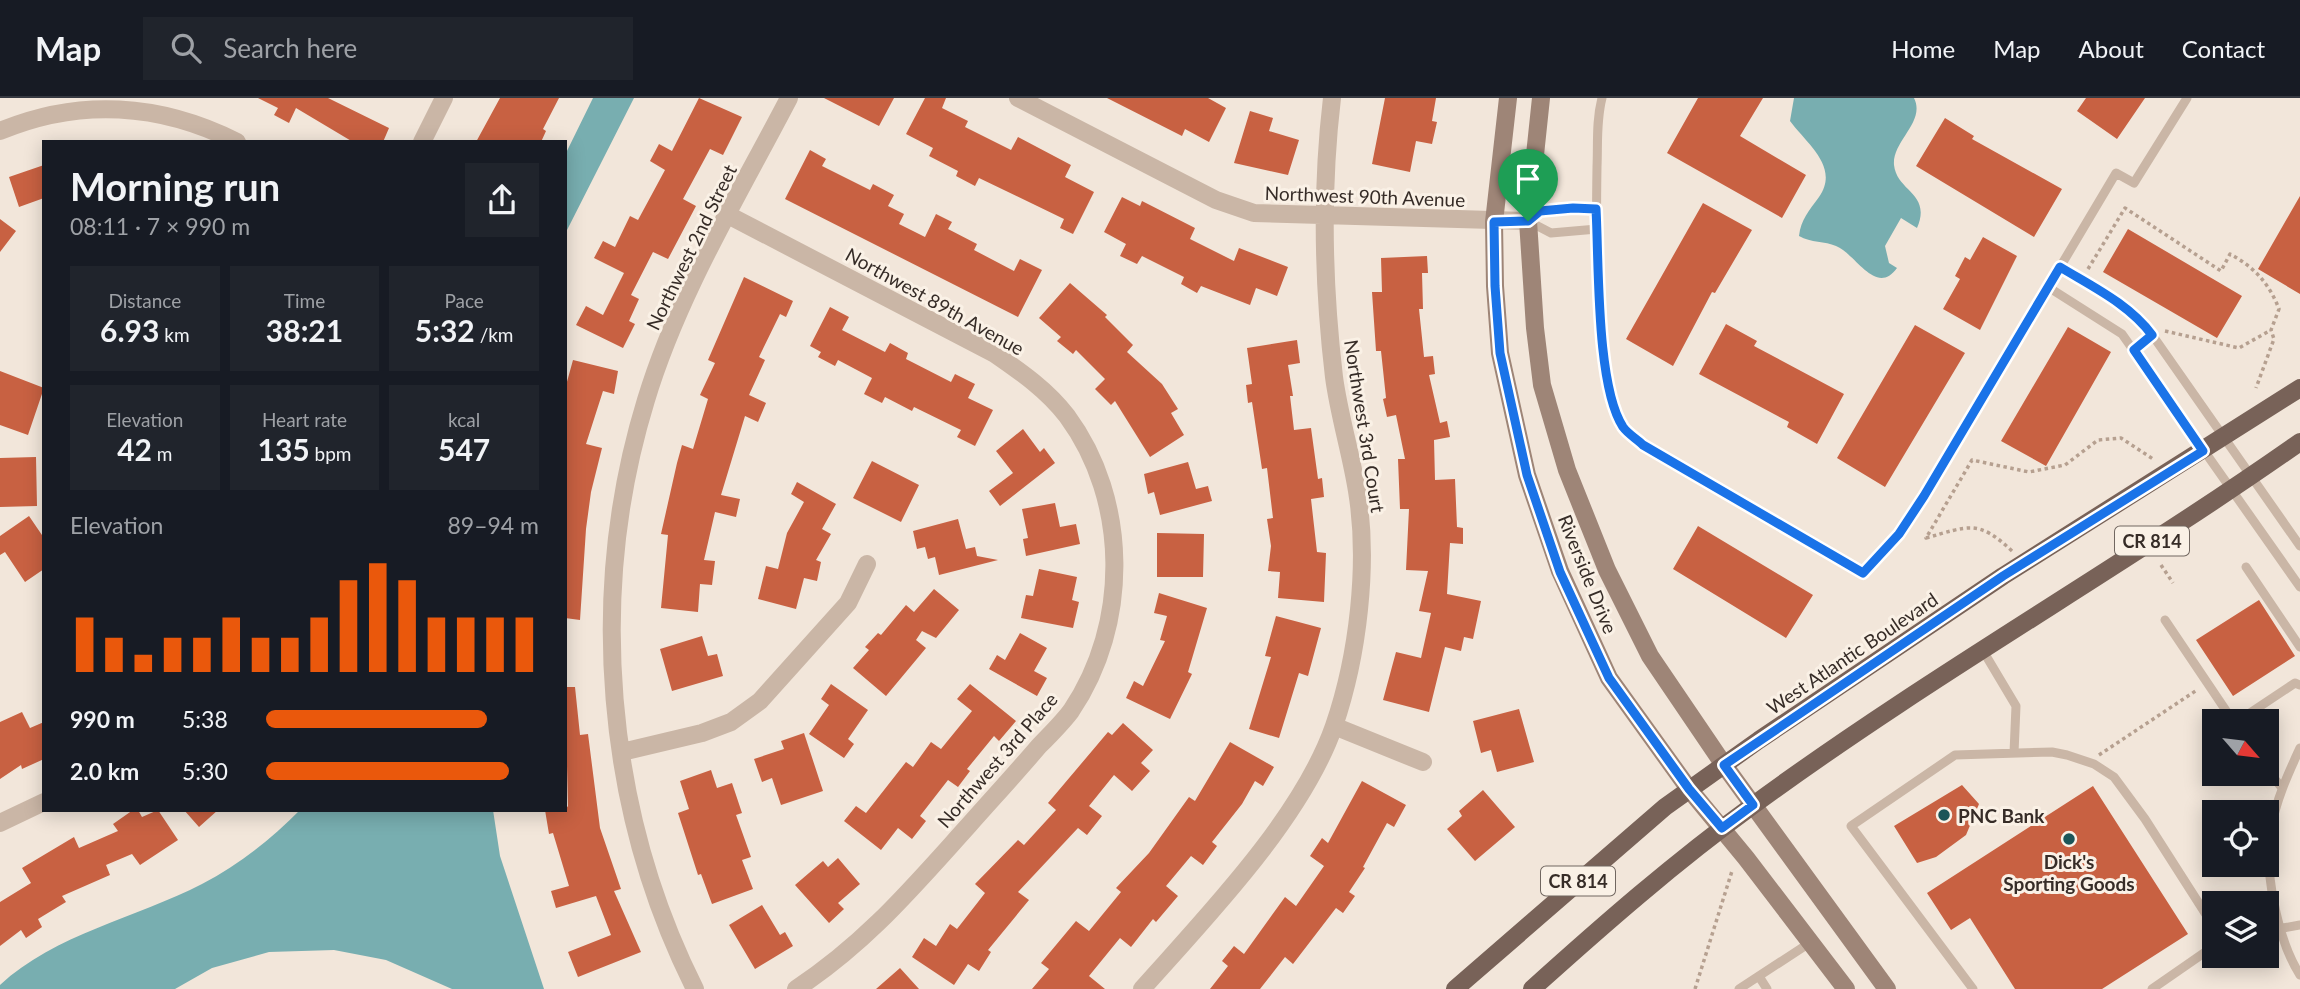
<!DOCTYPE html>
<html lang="en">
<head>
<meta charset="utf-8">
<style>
  :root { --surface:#171b24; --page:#20242c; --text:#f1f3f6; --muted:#9ea1a6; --line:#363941; --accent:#ea580c }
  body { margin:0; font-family:Lato,sans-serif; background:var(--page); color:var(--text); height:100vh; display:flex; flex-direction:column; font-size:26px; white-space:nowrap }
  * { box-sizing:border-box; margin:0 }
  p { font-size:23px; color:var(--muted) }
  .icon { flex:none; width:38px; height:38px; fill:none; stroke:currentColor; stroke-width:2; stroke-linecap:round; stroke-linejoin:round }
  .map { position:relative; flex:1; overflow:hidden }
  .panel { position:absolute; left:42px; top:42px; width:525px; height:672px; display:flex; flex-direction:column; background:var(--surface); border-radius:0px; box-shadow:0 4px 18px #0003 }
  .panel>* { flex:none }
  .needle { width:46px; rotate:118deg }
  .fabs { position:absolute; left:2202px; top:611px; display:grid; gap:14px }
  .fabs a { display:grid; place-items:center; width:77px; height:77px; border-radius:0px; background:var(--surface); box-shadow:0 4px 18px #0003; font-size:35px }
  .pin { position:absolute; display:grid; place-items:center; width:60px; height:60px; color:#fff; margin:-72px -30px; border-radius:50% 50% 50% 0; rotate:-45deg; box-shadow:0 0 7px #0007 }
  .pin .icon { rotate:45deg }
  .round { display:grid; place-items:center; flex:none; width:74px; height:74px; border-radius:0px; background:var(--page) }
  .head { display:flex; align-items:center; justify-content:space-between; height:119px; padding:0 28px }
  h1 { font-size:38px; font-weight:700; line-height:52px }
  .figures { display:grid; grid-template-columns:repeat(3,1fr); gap:10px; height:119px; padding:7px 28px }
  .figures div { display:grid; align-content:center; border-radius:0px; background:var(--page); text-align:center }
  .figures b { font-size:30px; font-weight:700 }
  .figures small { font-size:19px; font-weight:400 }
  .figures p { font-size:19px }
  .chart { height:196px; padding:14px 28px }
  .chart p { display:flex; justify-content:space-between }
  .chart svg { width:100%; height:126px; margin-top:7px; stroke:var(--accent); stroke-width:6 }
  ul { padding:0 28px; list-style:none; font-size:23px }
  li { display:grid; grid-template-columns:112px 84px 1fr; align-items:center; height:52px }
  li i { height:18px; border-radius:9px; background:var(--accent) }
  header { display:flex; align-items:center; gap:42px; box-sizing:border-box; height:98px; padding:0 35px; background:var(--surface); border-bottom:2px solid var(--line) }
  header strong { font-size:33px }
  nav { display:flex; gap:38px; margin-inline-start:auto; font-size:24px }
  .search { width:490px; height:63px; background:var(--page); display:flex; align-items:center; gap:18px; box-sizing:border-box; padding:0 24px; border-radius:0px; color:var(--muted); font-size:26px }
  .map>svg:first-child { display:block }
  .water { fill:#78aeb0 }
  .building { fill:#c86142 }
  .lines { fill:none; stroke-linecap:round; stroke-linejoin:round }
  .path { stroke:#b6a090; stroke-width:3.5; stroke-dasharray:3.5 3.5; stroke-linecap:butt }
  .lane { stroke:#cab6a6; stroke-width:9 }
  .street { stroke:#cab6a6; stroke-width:18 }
  .secondary { stroke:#9e8577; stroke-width:18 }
  .primary { stroke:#786258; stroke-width:18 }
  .route-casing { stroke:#fff; stroke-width:14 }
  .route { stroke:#1a73e8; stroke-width:9 }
  .poi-dot { fill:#1c5558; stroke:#faf1e6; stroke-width:2.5 }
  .labels { text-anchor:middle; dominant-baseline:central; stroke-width:6; stroke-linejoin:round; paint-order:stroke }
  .shield { fill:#faf1e6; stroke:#716760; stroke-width:2 }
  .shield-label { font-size:18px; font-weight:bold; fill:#362c27 }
  .street-label { font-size:19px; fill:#362c27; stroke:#faf1e6 }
  .poi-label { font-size:19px; font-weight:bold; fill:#362c27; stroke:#faf1e6; text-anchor:start }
</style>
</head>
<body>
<header>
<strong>Map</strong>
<div class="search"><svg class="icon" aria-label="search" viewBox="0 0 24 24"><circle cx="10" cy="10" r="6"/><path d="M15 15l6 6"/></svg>Search here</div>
<nav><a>Home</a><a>Map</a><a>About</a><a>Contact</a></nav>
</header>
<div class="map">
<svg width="2300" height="891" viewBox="0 0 2300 891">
  <rect width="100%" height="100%" fill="#f2e6da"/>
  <path class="water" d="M593,0H634L565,136V57Z
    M1794,0H1914C1926,24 1892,43 1894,67C1897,94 1932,95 1917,130L1901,120L1885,148L1889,165L1897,170C1876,199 1856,156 1836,148C1825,143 1811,145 1799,138C1801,121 1809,113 1819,99C1840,69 1807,46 1790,23Z
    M300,712H493L500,758L544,891H452L386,862L334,852L269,854L212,870L175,891H0V887C55,836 136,820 202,786C239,767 271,741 300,712Z"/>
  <path class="building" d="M258,0H328L389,30L383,44H353L296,10L289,25L274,17L278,10Z
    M500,0H559L543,31L546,33L541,44H476Z
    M699,0L742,19L723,57L710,51L683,101L696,108L668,161L653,154L631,197L639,201L629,223L635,226L623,250L576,227L586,208L603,217L624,175L594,160L603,143L615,149L630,118L638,122L665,72L650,63L659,46L672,53Z
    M824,0H894L879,28Z
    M925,0H946L942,10L968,23L965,29L1011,52L1018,39L1071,67L1065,79L1094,94L1073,136L1060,130L1064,121L979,80L975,88L956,78L958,73L929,58L933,50L906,36Z
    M1107,0H1208L1226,10L1209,44L1185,31L1182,38Z
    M1385,0H1436L1432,23L1437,24L1432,46L1416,43L1410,74L1372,66Z
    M1698,0H1763L1740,38L1806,77L1782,120L1667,55Z
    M2086,0H2145L2117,41L2077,13Z
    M1250,13L1273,20L1269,33L1299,42L1288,77L1234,65Z
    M1945,20L1974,38L1972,41L2062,91L2034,139L1916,68Z
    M810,52L826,61L822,68L870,92L873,86L894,97L888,108L904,116L899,126L925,139L936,116L952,124L948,131L977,146L974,152L1014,173L1020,161L1042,172L1018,219L785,101Z
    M44,67V100L19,109L9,79Z
    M2300,98V196L2258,171Z
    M1122,99L1140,108L1142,103L1195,130L1190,141L1234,163L1239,150L1288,169L1277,198L1256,190L1250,207L1201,188L1197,195L1181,186L1184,179L1142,158L1137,166L1120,158L1126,146L1104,134Z
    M1703,105L1752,132L1715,195L1712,194L1673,268L1626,241Z
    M0,121L16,133L0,154Z
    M2128,131L2242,198L2217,240L2103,174Z
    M1983,139L2017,158L1980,232L1943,211L1960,181L1955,178L1965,159L1970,162Z
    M1427,158L1428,175H1422L1423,211H1419L1424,259L1433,258L1435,276L1429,277L1440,325L1447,323L1450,339L1434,342L1435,382L1455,381L1457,429L1463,430V446L1450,445L1447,496L1481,503L1473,541L1464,539L1461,553L1445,549L1429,614L1383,602L1396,554L1421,560L1431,515L1419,513L1428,473L1406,472L1409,411H1400L1398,361H1405L1396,317L1387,319L1383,301L1386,300L1381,253H1376L1372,194H1382L1381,160Z
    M744,179L793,203L786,219L780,216L759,259L765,262L749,297L766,305L758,324L745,318L721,397L740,401L736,419L715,414L704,462L715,463L712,487L700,486L698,514L661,510L668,437L661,436L677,365L682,347L693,351L708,301L700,297L715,265L708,262Z
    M1070,185L1107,217L1105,219L1133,247L1127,254L1162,286L1178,311L1171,315L1184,337L1150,359L1115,303L1111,307L1095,291L1105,281L1076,252L1073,256L1057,243L1061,239L1039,220Z
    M830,209L849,219L842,232L885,254L890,245L908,255L906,261L951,284L955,276L975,286L968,300L993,312L975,348L957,339L961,332L914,309L912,313L885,299L882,305L864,296L872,280L838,262L835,268L818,259L821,254L810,248Z
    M1726,226L1757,243L1754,248L1844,296L1817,346L1787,329L1789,324L1699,276Z
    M1915,227L1965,255L1885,389L1837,360Z
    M2068,229L2111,254L2046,368L2001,343Z
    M1297,242L1300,265L1288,267L1293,298H1290L1294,332L1311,330L1318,381L1322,380L1324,399L1311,401L1317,454L1326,455L1324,504L1278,500L1280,474L1268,473L1271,448L1267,421L1273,420L1267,370L1262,371L1252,304L1248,305L1246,287L1252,286L1247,250Z
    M573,262L618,273L614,296L603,293L586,346L602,350L591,394L586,431L580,522L565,520V291Z
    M0,273L44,290L28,337L0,327Z
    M1023,331L1040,354L1044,350L1055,365L1000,408L989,393L1013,375L996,353Z
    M36,359L37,408L0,409V360Z
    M872,363L919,387L901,424L853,400Z
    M1188,364L1196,391L1208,388L1212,403L1160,417L1154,394L1148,396L1144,376Z
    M797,384L836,406L822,431L831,436L816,462L821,464L817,483L804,480L796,511L758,501L766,468L778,471L787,435L804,404L791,396Z
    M1055,405L1060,429L1076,426L1080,446L1026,458L1023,441L1028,440L1022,411Z
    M29,418L44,440V471L25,484L5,454L0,457V438Z
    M958,421L966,451L975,449L977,458L998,462L939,477L935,459L928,461L925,449L917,451L913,433Z
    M1698,428L1813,497L1786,540L1673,471Z
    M1157,435L1204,436L1203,479H1157Z
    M1039,471L1077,479L1072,502L1079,504L1073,530L1021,520L1026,497L1033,498Z
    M934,491L959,512L936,540L922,533L916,542L926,550L886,598L853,570L869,552L865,549L878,535L881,537L906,507L914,514Z
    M1159,495L1207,510L1188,574L1192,576L1170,621L1126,600L1134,583L1143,588L1165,543L1160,542L1167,518L1154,515Z
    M2259,502L2295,558L2233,598L2196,542Z
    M1276,518L1321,530L1308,578L1299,575L1279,640L1249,631L1271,559L1265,558Z
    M1020,535L1047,550L1034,573L1047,580L1037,598L989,571L997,557L1005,562Z
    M702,538L708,558L717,556L723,578L672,593L660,551Z
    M831,586L868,612L848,641L854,646L844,660L809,636L829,607L821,601Z
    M970,586L1016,623L999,643L994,638L967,671L970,673L958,689L948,682L920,718L926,723L912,741L898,730L881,752L844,723L856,708L866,715L906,664L913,669L931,644L941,651L972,613L957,601Z
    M565,589H575L580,637L588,636L600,730L621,791L614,793L641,854L578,879L568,854L611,837L596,798L556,810L551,793L569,788L553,735L549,736L545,712H565L568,708Z
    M1519,611L1534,664L1497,674L1491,652L1481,655L1473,623Z
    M22,614L30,630L44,624V661L22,671L21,667L0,681V624Z
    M1123,625L1153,652L1141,665L1150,673L1132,693L1114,677L1089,708L1102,718L1087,737L1078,730L1018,794L1029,802L988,852L991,854L979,873L968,866L954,887L912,859L924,840L936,848L950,826L957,831L985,795L975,786L1018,742L1024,747L1056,712L1048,705L1108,634L1112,637Z
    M804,635L823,693L781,707L772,680L762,684L754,661L784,651L781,643Z
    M1230,644L1274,669L1263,688L1255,683L1242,706L1212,744L1217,748L1203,767L1191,758L1166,788L1178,798L1156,824L1153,821L1131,849L1120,840L1089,878L1105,891H1032L1049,871L1041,865L1076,823L1089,833L1121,794L1116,790L1149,755L1189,699L1195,703Z
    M711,672L717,690L732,685L742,715L736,717L751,759L742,762L753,791L712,806L701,776L698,777L678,715L689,711L680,683Z
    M1362,683L1406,707L1394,729L1387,725L1363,769L1365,770L1349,794L1355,798L1343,815L1336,810L1293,866L1285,859L1260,891H1210L1228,868L1222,863L1234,848L1244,856L1285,799L1296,808L1324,768L1310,758L1322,740L1328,745Z
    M1962,687L1979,706L1966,737L1936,759L1917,765L1894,728Z
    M2093,688L2188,836L2102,891H2015L1970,820L1951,832L1927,795Z
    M1483,692L1515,729L1475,763L1447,731L1462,718L1459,713Z
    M133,712H138L142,719L158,712L178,742L140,767L132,756L106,767L110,777L62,798L66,804L38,821L42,829L26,840L21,832L0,848V804L31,785L22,770L74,739L79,750L118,733L113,726Z
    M184,712H218L199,729Z
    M838,760L860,786L838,805L844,811L829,825L795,787L823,763L828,769Z
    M762,807L780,837L785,834L793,848L755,871L729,827Z
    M900,870L919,891H876Z"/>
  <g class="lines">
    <path class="path" d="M2088,171L2125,110L2221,173L2230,156C2254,169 2269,185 2279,211L2271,232L2274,241L2256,290
      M2165,233L2239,250L2271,232
      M2012,453C1978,421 1969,428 1926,440L1972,362L2029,374L2065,367L2098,342L2121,340L2153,361
      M2161,467L2173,485
      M2099,657L2197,592
      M1695,891L1732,773"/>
    <path class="lane" d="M1602,0C1596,23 1598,46 1597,69C1596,133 1594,257 1616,314C1622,329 1632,337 1643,347L1863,475L1899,436L1924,398L2116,75L2134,85L2187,0
      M1596,111L1540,113L1528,123L1551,135L1597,131
      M2060,169L2131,213L2146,228L2300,448
      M2048,189L2122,236L2300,489
      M2134,252L2152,237
      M2246,469L2300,549
      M2165,522L2233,623
      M1982,551L2016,608L2014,655
      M2238,623L2295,585L2300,587
      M2300,650C2288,676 2276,702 2271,731C2263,771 2278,843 2300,877
      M2266,670L2282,690
      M2266,833L2300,827
      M1760,880L1767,891
      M1739,891L1811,844
      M1973,891L1851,728L1955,657L2052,654L2067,657L2094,666L2114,679L2145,721L2214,829
      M2152,891L2214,848"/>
    <path class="street" d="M1018,0L1216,102L1254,115L1528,123
      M0,33C79,0 160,5 237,44
      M422,44L444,0
      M728,117L995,256C1021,274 1047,292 1067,318C1129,402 1130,526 1071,613C1062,625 1050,637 1039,648C1016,675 992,701 969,727C912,790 867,844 796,891
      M1334,628L1423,664
      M622,654L702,635L731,624L760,603L848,505L867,466
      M0,725L44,704
      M695,891C605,712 587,494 646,302C678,196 738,98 789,0
      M1142,891C1207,818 1302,720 1334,628C1358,558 1369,466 1357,393C1351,355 1339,317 1334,279C1323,186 1321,93 1332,0"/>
    <path class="secondary" d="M1508,0L1494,124L1495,188L1500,255L1527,377L1560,473L1609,580L1689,691L1746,760L1846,891
      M1541,0L1528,123L1535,230L1542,287L1567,372L1607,472L1650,558L1724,667L1887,891"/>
    <path class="primary" d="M1455,891L1665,709L1759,642L2003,478L2300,290
      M1532,891C1603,827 1675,764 1752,708C1929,578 2121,470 2300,344"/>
  </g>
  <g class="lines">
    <g class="route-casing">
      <path id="route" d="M1573,110L1596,111C1599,163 1596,288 1623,329C1628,336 1637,341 1643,347L1863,475L1899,436L1924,398L2060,169C2093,189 2129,206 2152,237L2134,252L2203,353L2003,478L1724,667L1753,707L1722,730L1689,691L1609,580L1560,474L1527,377L1500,255L1495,188L1494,124L1528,123L1540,113Z"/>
    </g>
    <use href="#route" class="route"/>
  </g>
  <g class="poi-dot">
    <circle cx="1944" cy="717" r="7"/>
    <circle cx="2069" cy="741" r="7"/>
  </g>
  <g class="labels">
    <g class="shield">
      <rect x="2115" y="428.5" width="74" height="29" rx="5"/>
      <rect x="1541" y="768.5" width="74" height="29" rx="5"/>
    </g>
    <g class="shield-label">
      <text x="2152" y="443">CR 814</text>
      <text x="1578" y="783">CR 814</text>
    </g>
    <g class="street-label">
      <text transform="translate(1365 98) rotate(2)">Northwest 90th Avenue</text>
      <text transform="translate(691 149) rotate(-64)">Northwest 2nd Street</text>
      <text transform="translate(935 203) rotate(29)">Northwest 89th Avenue</text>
      <text transform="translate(1365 328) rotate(81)">Northwest 3rd Court</text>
      <text transform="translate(1588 476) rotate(68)">Riverside Drive</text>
      <text transform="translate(1852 555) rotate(-34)">West Atlantic Boulevard</text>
      <text transform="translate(997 662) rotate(-49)">Northwest 3rd Place</text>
    </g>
    <g class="poi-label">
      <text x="1958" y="717">PNC Bank</text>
      <text x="2069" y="763" text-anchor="middle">Dick's<tspan x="2069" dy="22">Sporting Goods</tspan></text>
    </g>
  </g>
</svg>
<div class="fabs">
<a><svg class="needle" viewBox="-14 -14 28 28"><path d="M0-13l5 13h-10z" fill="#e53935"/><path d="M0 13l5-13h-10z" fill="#9ea1a6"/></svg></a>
<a><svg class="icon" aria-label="locate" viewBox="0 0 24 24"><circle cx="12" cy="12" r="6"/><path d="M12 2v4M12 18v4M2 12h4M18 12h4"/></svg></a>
<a><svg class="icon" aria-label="layers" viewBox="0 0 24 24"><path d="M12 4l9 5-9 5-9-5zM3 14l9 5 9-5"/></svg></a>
</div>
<div class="pin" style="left:1528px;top:123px;background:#1e9e55"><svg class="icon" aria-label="arrive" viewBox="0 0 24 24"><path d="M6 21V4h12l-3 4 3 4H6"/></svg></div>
<section class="panel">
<div class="head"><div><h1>Morning run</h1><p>08:11 · 7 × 990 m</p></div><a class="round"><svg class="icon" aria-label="share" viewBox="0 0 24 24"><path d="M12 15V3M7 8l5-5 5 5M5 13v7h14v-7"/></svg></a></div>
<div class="figures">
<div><p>Distance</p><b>6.93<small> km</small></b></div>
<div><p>Time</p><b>38:21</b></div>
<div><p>Pace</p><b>5:32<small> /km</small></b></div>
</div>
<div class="figures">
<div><p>Elevation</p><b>42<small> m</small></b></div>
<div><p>Heart rate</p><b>135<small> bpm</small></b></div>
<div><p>kcal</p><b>547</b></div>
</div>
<div class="chart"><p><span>Elevation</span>89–94 m</p>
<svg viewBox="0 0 160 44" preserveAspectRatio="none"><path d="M5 44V25M15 44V32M25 44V38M35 44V32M45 44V32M55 44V25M65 44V32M75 44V32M85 44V25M95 44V12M105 44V6M115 44V12M125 44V25M135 44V25M145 44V25M155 44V25"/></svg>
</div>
<ul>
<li><b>990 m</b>5:38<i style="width:81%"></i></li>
<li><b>2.0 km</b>5:30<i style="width:89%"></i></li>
</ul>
</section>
</div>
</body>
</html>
